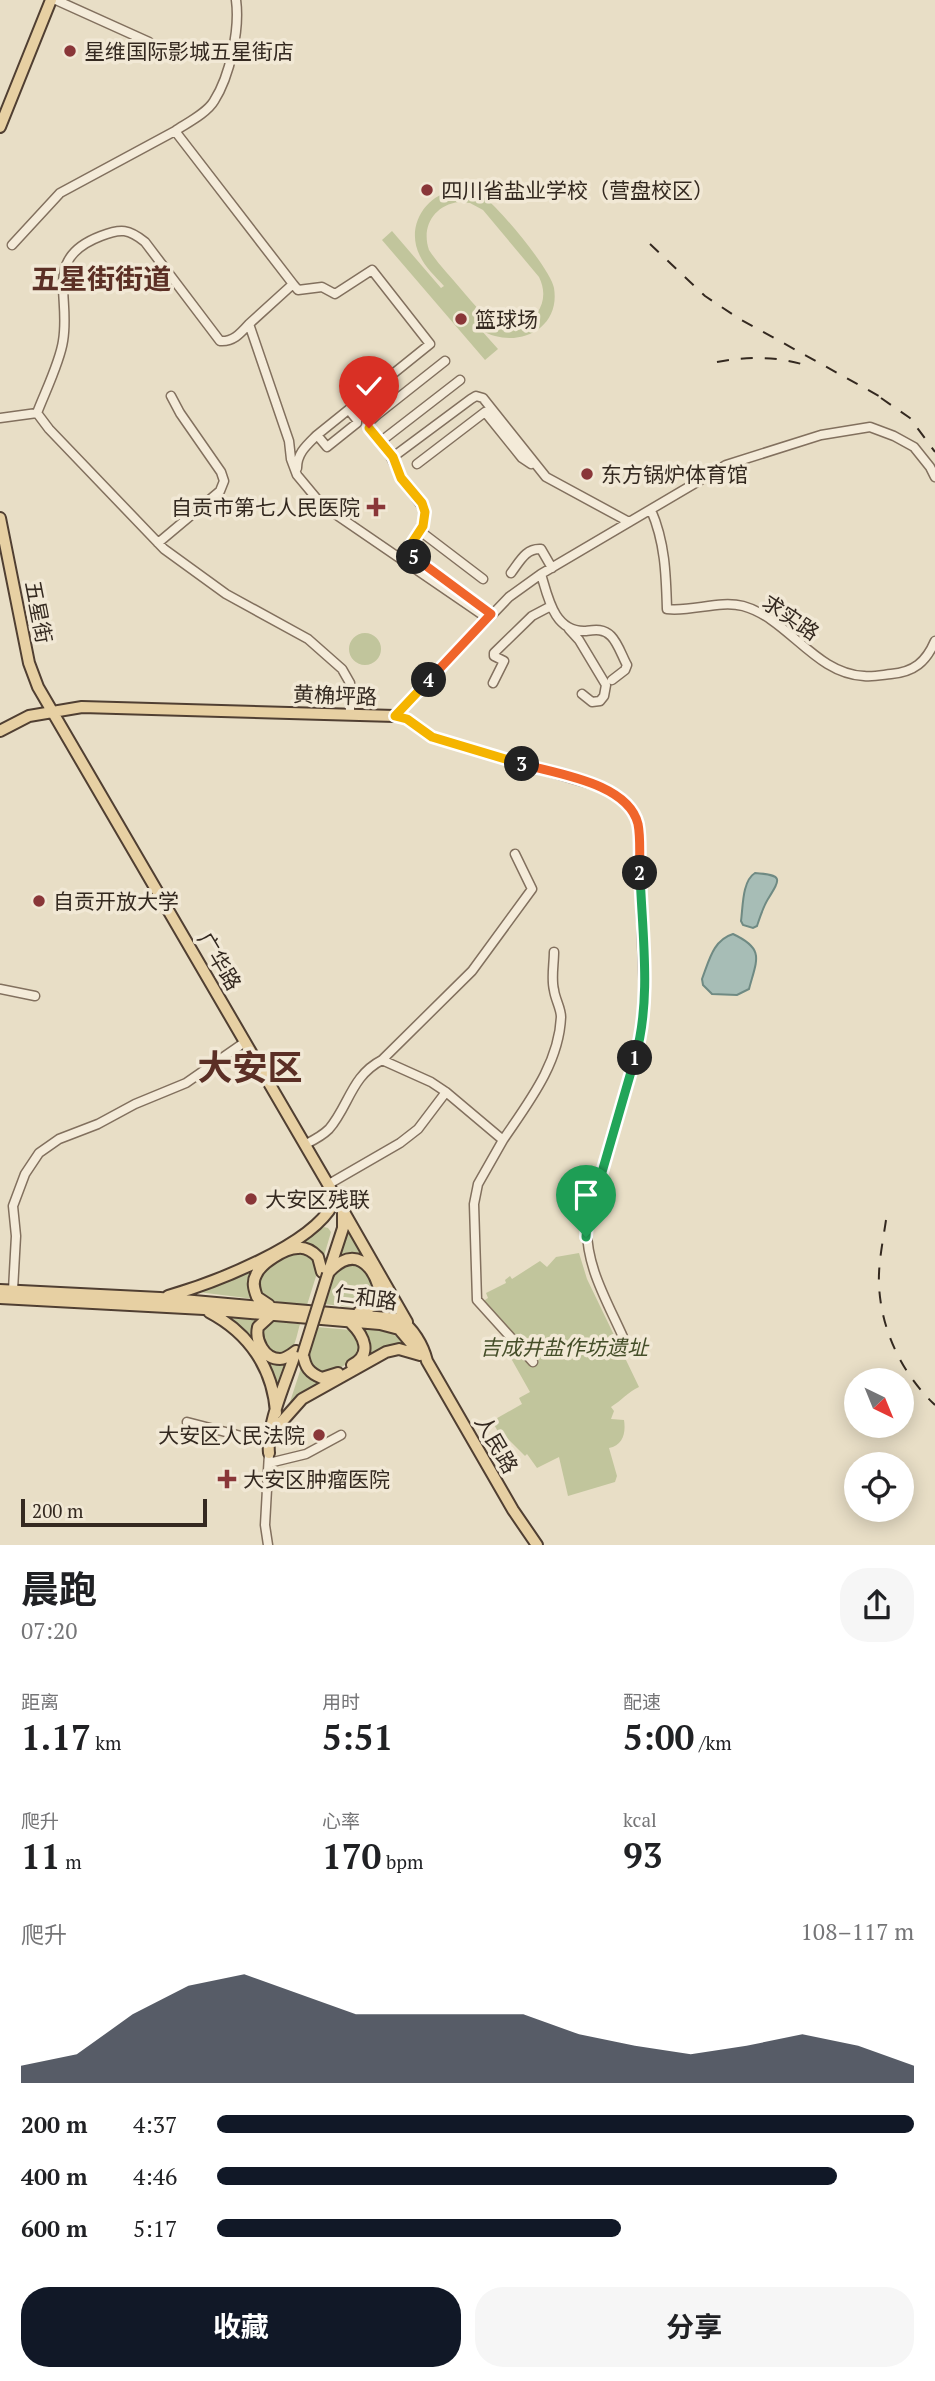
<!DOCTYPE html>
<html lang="zh">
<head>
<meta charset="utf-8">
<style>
  :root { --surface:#fff; --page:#f6f6f6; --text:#202124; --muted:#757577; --accent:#111827 }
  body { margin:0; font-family:"PT Serif","Noto Sans SC",serif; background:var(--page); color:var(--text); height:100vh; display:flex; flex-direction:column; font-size:26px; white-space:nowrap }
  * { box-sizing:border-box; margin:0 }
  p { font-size:23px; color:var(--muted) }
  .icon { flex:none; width:38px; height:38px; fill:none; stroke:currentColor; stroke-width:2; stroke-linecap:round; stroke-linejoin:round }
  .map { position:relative; height:1545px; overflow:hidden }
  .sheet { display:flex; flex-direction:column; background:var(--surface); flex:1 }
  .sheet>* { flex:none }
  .needle { width:46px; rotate:137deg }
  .fabs { position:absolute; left:844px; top:1368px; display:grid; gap:14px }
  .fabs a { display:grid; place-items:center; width:70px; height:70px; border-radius:50%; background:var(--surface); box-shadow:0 4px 18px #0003; font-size:35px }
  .scale { position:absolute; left:21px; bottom:18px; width:186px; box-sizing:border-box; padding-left:7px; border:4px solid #342920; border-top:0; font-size:19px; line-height:24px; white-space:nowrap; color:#342920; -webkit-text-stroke:5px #f1e8d5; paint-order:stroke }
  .pin { position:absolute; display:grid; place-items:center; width:60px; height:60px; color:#fff; margin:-72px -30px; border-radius:50% 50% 50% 0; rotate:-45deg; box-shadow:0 0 7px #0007 }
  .pin .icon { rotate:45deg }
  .km { position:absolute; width:35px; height:35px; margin:-18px; border-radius:50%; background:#222; color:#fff; font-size:19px; line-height:35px; text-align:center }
  .round { display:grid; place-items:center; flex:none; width:74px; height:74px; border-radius:28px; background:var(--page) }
  .summary { display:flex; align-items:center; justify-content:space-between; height:119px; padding:0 21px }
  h1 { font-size:38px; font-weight:700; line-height:52px }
  .metrics { display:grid; grid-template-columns:repeat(3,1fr); gap:10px; height:119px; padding:7px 21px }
  .metrics div { display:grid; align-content:center }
  .metrics b { font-size:35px; font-weight:700 }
  .metrics small { font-size:19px; font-weight:400 }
  .metrics p { font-size:19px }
  .chart { height:196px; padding:14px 21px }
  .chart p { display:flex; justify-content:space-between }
  .chart svg { width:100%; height:126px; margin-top:7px; fill:var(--accent); opacity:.7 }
  .action { display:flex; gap:14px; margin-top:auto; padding:14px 21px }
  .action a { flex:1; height:80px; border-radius:28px; background:var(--accent); color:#fff; font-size:28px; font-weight:700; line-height:80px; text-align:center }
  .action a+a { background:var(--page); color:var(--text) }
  ul { padding:0 21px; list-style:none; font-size:23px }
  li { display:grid; grid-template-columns:112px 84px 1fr; align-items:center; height:52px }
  li i { height:18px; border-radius:9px; background:var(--accent) }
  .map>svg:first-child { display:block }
  .green { fill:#c1c59c; fill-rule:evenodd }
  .water { fill:#a7bdb6; stroke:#6f8a83; stroke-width:2 }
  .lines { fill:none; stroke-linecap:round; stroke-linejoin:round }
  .minor-casing { stroke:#82705e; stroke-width:11 }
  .major-casing { stroke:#503f32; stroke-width:14 }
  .minor { stroke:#f4ebd9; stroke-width:8 }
  .major { stroke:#e7d0a3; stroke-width:10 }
  .rail { stroke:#342920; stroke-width:2; stroke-dasharray:12 12; stroke-linecap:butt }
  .major-bridge-casing { stroke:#503f32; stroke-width:14; stroke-linecap:butt }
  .major-bridge { stroke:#e7d0a3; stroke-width:10 }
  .split-1-casing { stroke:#fff; stroke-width:14 }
  .split-2-casing { stroke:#fff; stroke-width:14 }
  .split-3-casing { stroke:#fff; stroke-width:14 }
  .split-4-casing { stroke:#fff; stroke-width:14 }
  .split-5-casing { stroke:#fff; stroke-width:14 }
  .split-6-casing { stroke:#fff; stroke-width:14 }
  .split-1 { stroke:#22a559; stroke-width:9 }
  .split-2 { stroke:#22a559; stroke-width:9 }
  .split-3 { stroke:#f0652b; stroke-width:9 }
  .split-4 { stroke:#f5b400; stroke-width:9 }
  .split-5 { stroke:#f0652b; stroke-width:9 }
  .split-6 { stroke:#f5b400; stroke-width:9 }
  .poi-dot { fill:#893638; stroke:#f1e8d5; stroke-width:2.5 }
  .labels { text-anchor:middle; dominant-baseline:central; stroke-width:7; stroke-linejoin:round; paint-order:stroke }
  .poi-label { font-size:21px; fill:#342920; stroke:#f1e8d5; text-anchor:start }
  .street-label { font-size:21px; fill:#342920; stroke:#f1e8d5 }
  .park-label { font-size:21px; font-style:italic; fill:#454e29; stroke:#f1e8d5 }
  .district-label { font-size:28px; font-weight:bold; fill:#5b2f25; stroke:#f1e8d5 }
  .town-label { font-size:35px; font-weight:bold; fill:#5b2f25; stroke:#f1e8d5 }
</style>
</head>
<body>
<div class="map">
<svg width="935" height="1545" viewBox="0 0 935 1545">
  <rect width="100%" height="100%" fill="#e8dec6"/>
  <path class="green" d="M455,190C467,191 477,192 486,199C501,210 551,270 554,288C561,331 514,350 481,330L498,349L485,360L382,240L392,231L441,288L444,286C435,276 425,267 420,256C405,227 425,195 455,190ZM459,202L470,203L483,210L539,277C545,289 545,302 537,313C510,352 478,309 460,288C450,276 438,264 429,250C421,227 434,205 459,202Z
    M349 649a16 16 0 1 1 32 0a16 16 0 1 1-32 0Z
    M324,1227L328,1228L331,1232L324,1256L315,1247L298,1243Z
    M348,1227L365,1257L352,1254L338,1258Z
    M291,1253C306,1253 312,1256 318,1270L307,1305L273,1301L260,1294C254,1271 274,1262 291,1253Z
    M579,1253L587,1279L639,1387C628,1392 622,1400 611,1407L614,1411L611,1419L624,1420C626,1433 623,1445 609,1448L617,1476L615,1482L568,1496L559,1457L537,1468L527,1454L525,1456L504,1435L501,1437L492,1421L522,1404L519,1398L530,1392L508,1353L506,1346L513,1341L482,1302L488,1298L486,1293L506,1283L505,1280L510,1276L512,1279L540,1261L547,1267L556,1257Z
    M357,1263L365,1268L376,1289L372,1301L359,1308L324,1304C331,1281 330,1267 357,1263Z
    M255,1266L251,1274L254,1299L198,1292Z
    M228,1318L259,1320L252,1332L254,1342Z
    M271,1321L300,1324C294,1345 296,1353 273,1355L261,1340L262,1328Z
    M316,1327L351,1330L358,1336L361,1350C352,1361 329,1381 314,1368C311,1365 307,1359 307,1354C308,1345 314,1335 316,1327Z
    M362,1327L391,1333L403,1341V1344L367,1360C373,1347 372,1338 362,1327Z
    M266,1361L274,1365L288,1361L279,1391Z
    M301,1368L306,1374L326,1382L289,1405Z"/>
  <path class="water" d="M755,873C783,875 781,878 768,899C763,907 760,917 757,926L753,928L743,925L741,921C743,907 742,881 755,873Z
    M733,934C765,949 757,959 749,989L737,995L712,994L703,985L702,979C709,961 713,940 733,934Z"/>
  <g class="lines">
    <g class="minor-casing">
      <path id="minor" d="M56,0L149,42
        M236,0C240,29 230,76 214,101C207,113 187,123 175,131L293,284L249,324L289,441L291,459L297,475L322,505L487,618
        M12,245L60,193L175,131
        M293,284L298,290L322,287L335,294L372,270L430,344L317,435C307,445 297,453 297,468
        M445,361L378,414L369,422C369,433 379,441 386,449C393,458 395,468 401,477C427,517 436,507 406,552L491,614
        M37,413L49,429L164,549L226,594L308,639L342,669L350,683V714
        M0,418L37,413C45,392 60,362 63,341C71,295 43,258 101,236C121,228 129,229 145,242L220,341C233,342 240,334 249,324
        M317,435L327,447L357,423V420L349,410
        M380,442L460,380
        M393,457L471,399L476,396L483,398L546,477L629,522
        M417,464L485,412L522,458L531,464
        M651,510C665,542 666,574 667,609C692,612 719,600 743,606C788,618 815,674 864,676C873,677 882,675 891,674C914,672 926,662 935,641
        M420,531L483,579
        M158,543L220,491L224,481L221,472L180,413L171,396
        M511,573C520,561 526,548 541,549L552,568
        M541,574C548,597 554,632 585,631C594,630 603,628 611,636C618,643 622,656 627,665L625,670L612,680
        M569,629L579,640L606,685L604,696L600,701L592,702L582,694
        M493,683L504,661L494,656V653L532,616L551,606
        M0,989L35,996
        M382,1060L472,971L532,889L515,854
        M446,1092L503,1140L478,1184L474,1204L477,1300L533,1362
        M503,1140C528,1103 559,1064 561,1017C561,1008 555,999 554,990C551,979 554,964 554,952
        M306,1144C314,1140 322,1136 329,1129C349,1106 351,1076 382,1060L431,1082L446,1092L418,1129L400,1143L329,1184
        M13,1290L16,1236L13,1206L25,1174L39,1153L59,1139L98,1124L135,1104L186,1083L245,1042
        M623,1337C607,1301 585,1265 587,1224L640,1040L644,994L638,825C632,808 622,799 607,789L432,737L407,719L395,716L509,597L541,574L726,465L821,435L870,427L894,436L914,447L930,467L935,477
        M187,1422L268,1443
        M269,1463L306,1454L341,1435
        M268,1545L265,1525L269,1453"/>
    </g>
    <g class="major-casing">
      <path id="major" d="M0,127L51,0
        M0,518L29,663L38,687L343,1210V1228L328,1274
        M0,731L29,716L82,707L395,716
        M344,1212L407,1322
        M330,1271C354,1246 373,1263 380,1292L375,1305L359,1312
        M0,1290L160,1298L399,1319C413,1328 423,1345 427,1361L513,1510L537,1545
        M168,1296C213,1283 311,1246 333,1204
        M0,1298L204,1309L380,1324L399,1329L416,1349
        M269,1305L257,1297C254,1289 252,1282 256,1275C261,1263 285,1248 298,1248C306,1247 312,1251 318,1257L322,1272
        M209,1312C249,1333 273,1368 276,1413
        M270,1316L258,1327C255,1340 264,1359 280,1359C286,1359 292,1354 296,1351
        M351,1323C364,1336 373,1354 352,1365
        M303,1354C305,1367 309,1373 322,1378L338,1373
        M278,1426L302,1399L386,1352L399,1349L420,1355
        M269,1453C266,1424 287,1380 296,1351"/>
    </g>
    <use href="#minor" class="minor"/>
    <use href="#major" class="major"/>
    <path class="rail" d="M650,244L705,296L738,318L888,401
      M717,362C749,356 780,356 811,367
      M881,398L910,418L935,452
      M886,1220C883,1241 878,1264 879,1285C881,1330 902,1374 935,1405"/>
    <g class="major-bridge-casing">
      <path id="major-bridge" d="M303,1354L328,1274"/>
    </g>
    <use href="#major-bridge" class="major-bridge"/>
  </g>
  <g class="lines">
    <g class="split-1-casing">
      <path id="split-1" d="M586,1237L587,1224L635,1058"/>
    </g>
    <g class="split-2-casing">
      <path id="split-2" d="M635,1058C652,999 642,933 640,873"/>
    </g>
    <g class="split-3-casing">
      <path id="split-3" d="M522,764C557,774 628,783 638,824C641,839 639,858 640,873"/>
    </g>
    <g class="split-4-casing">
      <path id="split-4" d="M429,680L395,716L407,719L432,737L522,764"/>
    </g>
    <g class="split-5-casing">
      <path id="split-5" d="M414,557L491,614L429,680"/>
    </g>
    <g class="split-6-casing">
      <path id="split-6" d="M369,428L393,457L401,478L422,503L425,512L423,526L406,552L414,557"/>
    </g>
    <use href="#split-1" class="split-1"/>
    <use href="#split-2" class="split-2"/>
    <use href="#split-3" class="split-3"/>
    <use href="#split-4" class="split-4"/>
    <use href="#split-5" class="split-5"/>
    <use href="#split-6" class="split-6"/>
  </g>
  <g class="poi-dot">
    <circle cx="70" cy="51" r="7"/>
    <circle cx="427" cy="190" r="7"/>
    <circle cx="461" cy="319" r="7"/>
    <circle cx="587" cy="474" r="7"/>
    <path d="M372.5 496.5h7v7h7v7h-7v7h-7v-7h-7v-7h7z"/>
    <circle cx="39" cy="901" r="7"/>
    <circle cx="251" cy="1199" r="7"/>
    <circle cx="319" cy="1435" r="7"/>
    <path d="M223.5 1468.5h7v7h7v7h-7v7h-7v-7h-7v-7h7z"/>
  </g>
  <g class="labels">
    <g class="poi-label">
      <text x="84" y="51">星维国际影城五星街店</text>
      <text x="441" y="190">四川省盐业学校（营盘校区）</text>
      <text x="475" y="319">篮球场</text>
      <text x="601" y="474">东方锅炉体育馆</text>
      <text x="360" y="507" text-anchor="end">自贡市第七人民医院</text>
      <text x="53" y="901">自贡开放大学</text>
      <text x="265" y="1199">大安区残联</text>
      <text x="305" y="1435" text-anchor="end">大安区人民法院</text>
      <text x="243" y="1479">大安区肿瘤医院</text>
    </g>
    <g class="street-label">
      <text transform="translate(39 612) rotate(79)">五星街</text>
      <text transform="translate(791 617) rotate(34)">求实路</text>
      <text transform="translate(335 695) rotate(2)">黄桷坪路</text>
      <text transform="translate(220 961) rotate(59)">广华路</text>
      <text transform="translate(366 1297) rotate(8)">仁和路</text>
      <text transform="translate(497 1444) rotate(60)">人民路</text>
    </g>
    <g class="park-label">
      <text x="564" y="1347">吉成井盐作坊遗址</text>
    </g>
    <g class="district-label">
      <text x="101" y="278">五星街街道</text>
    </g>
    <g class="town-label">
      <text x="250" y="1067">大安区</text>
    </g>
  </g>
</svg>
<div class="fabs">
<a><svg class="needle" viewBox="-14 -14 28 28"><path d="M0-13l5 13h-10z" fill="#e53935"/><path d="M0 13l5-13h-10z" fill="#757577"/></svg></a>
<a><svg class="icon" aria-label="locate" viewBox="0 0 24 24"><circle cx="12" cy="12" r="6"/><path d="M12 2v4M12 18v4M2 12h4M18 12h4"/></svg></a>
</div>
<div class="scale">200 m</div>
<div class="pin" style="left:586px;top:1237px;background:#1e9e55"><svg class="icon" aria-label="arrive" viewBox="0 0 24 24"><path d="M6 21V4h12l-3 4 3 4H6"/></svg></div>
<div class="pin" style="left:369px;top:428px;background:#d93025"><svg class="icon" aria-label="check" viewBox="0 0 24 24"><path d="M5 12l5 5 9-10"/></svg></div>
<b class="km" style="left:635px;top:1058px">1</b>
<b class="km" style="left:640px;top:873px">2</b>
<b class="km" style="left:522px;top:764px">3</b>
<b class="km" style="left:429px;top:680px">4</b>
<b class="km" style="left:414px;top:557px">5</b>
</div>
<section class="sheet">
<div class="summary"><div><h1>晨跑</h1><p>07:20</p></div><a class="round"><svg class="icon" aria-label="share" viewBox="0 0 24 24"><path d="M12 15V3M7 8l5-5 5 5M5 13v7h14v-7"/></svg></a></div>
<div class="metrics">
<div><p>距离</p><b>1.17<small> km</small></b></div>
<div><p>用时</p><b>5:51</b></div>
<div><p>配速</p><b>5:00<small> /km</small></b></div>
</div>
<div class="metrics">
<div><p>爬升</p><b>11<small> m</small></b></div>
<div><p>心率</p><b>170<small> bpm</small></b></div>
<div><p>kcal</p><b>93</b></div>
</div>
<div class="chart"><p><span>爬升</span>108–117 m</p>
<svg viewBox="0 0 160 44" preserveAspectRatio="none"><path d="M0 44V38L10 34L20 20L30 10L40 6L50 13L60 20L70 20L80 20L90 20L100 27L110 31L120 34L130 31L140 27L150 31L160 38V44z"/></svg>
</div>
<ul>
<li><b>200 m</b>4:37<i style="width:100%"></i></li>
<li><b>400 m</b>4:46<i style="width:89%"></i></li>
<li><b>600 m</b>5:17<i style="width:58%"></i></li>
</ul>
<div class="action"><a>收藏</a><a>分享</a></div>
</section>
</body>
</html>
